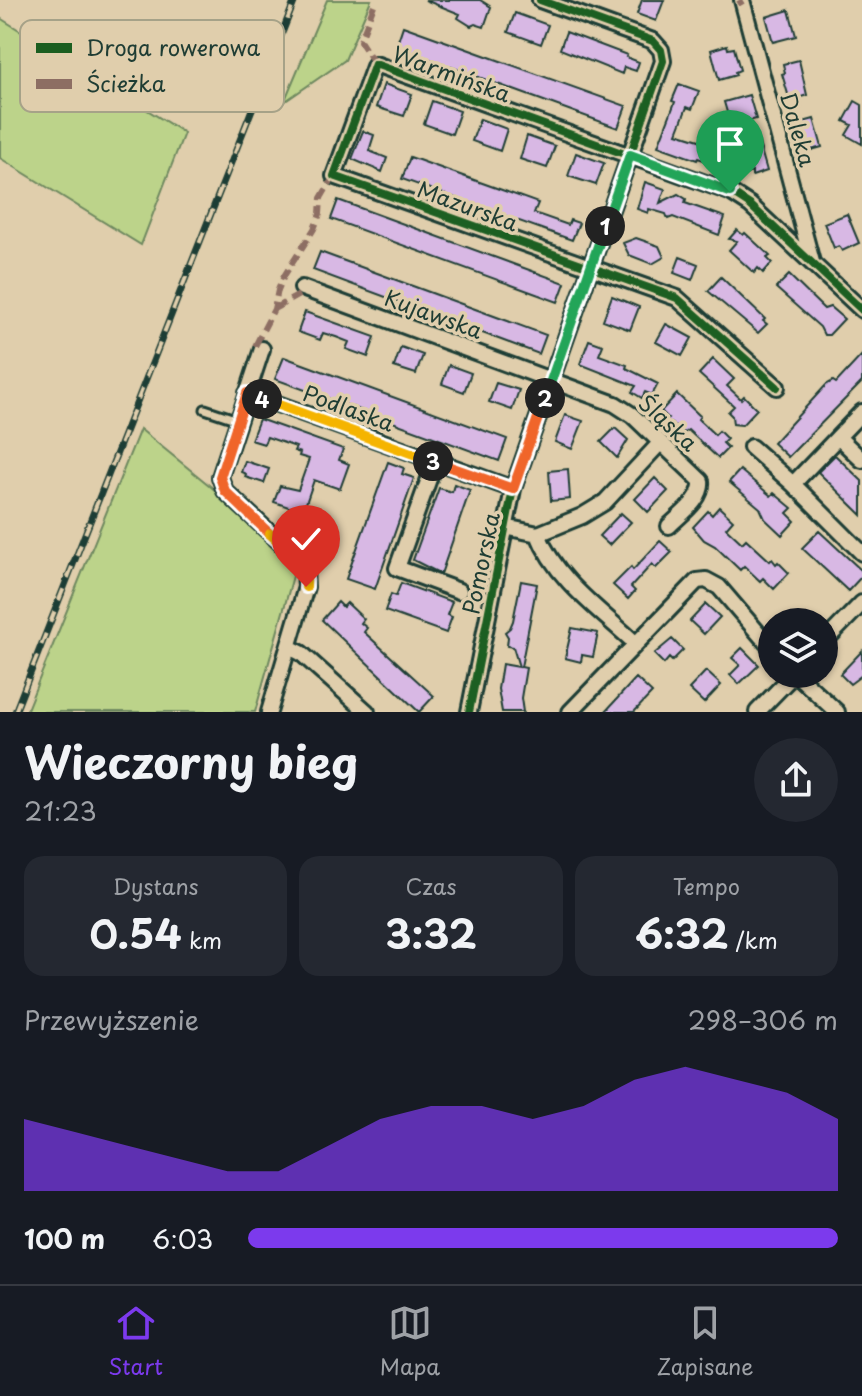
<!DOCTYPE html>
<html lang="pl">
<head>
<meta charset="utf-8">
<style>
  :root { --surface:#171b24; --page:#242831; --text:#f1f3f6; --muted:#9ea1a6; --line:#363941; --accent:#7c3aed }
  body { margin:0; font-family:"Playpen Sans",sans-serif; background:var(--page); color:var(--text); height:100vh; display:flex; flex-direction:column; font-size:30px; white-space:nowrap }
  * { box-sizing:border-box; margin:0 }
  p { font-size:26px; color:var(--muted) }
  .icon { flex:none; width:44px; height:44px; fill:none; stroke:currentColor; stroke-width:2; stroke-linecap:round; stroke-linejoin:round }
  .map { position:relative; height:712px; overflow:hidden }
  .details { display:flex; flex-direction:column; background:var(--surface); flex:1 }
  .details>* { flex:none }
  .buttons { position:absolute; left:758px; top:608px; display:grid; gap:16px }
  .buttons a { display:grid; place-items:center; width:80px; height:80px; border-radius:50%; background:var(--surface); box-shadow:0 2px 6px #0004; font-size:40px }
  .pin { position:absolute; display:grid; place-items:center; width:68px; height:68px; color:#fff; margin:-82px -34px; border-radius:50% 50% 50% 0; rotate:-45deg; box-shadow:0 0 8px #0007 }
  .pin .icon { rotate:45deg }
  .km { position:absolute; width:40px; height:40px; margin:-20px; border-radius:50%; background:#222; color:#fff; font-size:22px; line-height:40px; text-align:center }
  .round { display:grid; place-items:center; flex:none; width:84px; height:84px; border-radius:42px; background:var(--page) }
  .head { display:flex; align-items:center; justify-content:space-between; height:136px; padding:0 24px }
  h1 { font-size:44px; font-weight:700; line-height:60px }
  .figures { display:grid; grid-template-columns:repeat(3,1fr); gap:12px; height:136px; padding:8px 24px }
  .figures div { display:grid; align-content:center; border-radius:20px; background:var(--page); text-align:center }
  .figures b { font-size:40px; font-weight:700 }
  .figures small { font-size:22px; font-weight:400 }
  .figures p { font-size:22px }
  .chart { height:224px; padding:16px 24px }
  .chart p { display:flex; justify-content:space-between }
  .chart svg { width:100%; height:144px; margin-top:8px; fill:var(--accent); opacity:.7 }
  ul { padding:0 24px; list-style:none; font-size:26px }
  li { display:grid; grid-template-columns:128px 96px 1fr; align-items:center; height:60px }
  li i { height:20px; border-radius:10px; background:var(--accent) }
  .dock { display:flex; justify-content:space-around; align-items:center; height:112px; border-top:2px solid var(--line); background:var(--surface); font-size:22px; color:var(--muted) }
  .dock a { display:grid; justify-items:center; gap:4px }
  .dock .selected { color:var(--accent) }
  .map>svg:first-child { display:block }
  .green { fill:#bcd38a; stroke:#6e885f; stroke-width:2 }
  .building { fill:#d8b8e4; stroke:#1f3d34; stroke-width:2 }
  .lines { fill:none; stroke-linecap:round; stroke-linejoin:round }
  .lane-casing { stroke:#1f3d34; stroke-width:13 }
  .street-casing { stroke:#1f3d34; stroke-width:20 }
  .lane { stroke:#e0ceac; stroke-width:7 }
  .street { stroke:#e0ceac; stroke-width:14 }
  .rail-casing { stroke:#1f3d34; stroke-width:7 }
  .rail { stroke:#e0ceac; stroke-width:4; stroke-dasharray:12; stroke-linecap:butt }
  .quiet { stroke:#8d6e63; stroke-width:6; stroke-dasharray:12 6; stroke-linecap:butt }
  .cycleway-casing { stroke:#e0ceac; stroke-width:13 }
  .cycleway { stroke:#1b5e20; stroke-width:8 }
  .split-1-casing { stroke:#fff; stroke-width:16 }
  .split-2-casing { stroke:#fff; stroke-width:16 }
  .split-3-casing { stroke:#fff; stroke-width:16 }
  .split-4-casing { stroke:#fff; stroke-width:16 }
  .split-5-casing { stroke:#fff; stroke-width:16 }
  .split-6-casing { stroke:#fff; stroke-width:16 }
  .split-1 { stroke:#22a559; stroke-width:10 }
  .split-2 { stroke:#22a559; stroke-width:10 }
  .split-3 { stroke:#f0652b; stroke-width:10 }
  .split-4 { stroke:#f5b400; stroke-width:10 }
  .split-5 { stroke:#f0652b; stroke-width:10 }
  .split-6 { stroke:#f5b400; stroke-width:10 }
  .labels { text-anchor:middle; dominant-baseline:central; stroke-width:7; stroke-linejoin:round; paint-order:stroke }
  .street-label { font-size:22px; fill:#1f3d34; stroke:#e0ceac }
  .key { fill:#e0ceac; stroke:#a6a288; stroke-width:2 }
  .key-label { font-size:22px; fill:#1f3d34 }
</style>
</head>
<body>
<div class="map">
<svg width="862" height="712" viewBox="0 0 862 712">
  <rect width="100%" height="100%" fill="#e0ceac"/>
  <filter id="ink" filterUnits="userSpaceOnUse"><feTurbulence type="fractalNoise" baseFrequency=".0125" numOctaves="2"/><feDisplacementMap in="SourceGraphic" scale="16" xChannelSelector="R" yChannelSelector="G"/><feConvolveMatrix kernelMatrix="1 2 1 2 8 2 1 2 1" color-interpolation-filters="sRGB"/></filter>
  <g filter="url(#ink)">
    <path class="green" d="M327,0H371L345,60L284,102Z
      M0,18L184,133L141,245L0,158Z
      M140,429L209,485L287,555L293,576L255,712H26Z"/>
    <path class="building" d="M425,0H480L491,7L484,27L475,24L471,26L458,18L460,14Z
      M642,0H664L656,21L637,14Z
      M789,10L796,36L773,42L766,17Z
      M515,13L548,25L541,44L508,32Z
      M403,26L626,106L618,128L396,47Z
      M566,32L627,55L626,57L639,62L636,71L624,67L622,74L560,49Z
      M727,45L728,49L734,48L740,70L735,72L736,75L719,80L711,50Z
      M799,60L807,95L790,101L782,74L785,73L783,64Z
      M384,84L412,94L404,116L376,107Z
      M679,84L699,91L692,109L687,107L677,133L715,145L709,162L698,158L697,160L658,146L675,102L672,101Z
      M749,95L756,119L731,126L724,102Z
      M432,101L460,111L452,134L424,124Z
      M855,101L862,105V144L846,135L852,125L844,121Z
      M480,119L507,129L500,151L472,141Z
      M814,119L822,147L804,152L796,124Z
      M363,131L374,135L369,151L387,158L382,172L352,159Z
      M527,136L555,146L547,168L520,159Z
      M759,143L767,171L752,176V172L746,174L740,152L745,150L744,147Z
      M576,153L604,163L596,185L568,176Z
      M410,157L538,203L534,213L568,225L570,220L579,223L572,240L402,179Z
      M645,182L665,189L660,203L678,194L686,199L685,203L725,217L719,235L673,217L668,219L666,214L649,209L648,213L637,209Z
      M338,200L565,283L558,302L331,219Z
      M847,214L859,243L842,251L839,246L834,248L824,223Z
      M737,230L743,235L745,233L770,256L767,258L772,263L763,273L758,268L754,273L729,250L737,241L729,239Z
      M636,238L659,246L664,257L652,264L629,255L623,243Z
      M320,252L546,335L539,354L313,270Z
      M680,257L698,264L692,280L674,273Z
      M789,275L824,309L830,307L844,319L829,335H824L820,327L776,288Z
      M721,277L765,319L763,321L767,324L758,333L708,291Z
      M612,296L639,307L630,330L603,320Z
      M305,312L375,337L368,357L346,349L349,342L336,337L323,333L320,340L298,332Z
      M666,324L692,338L682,356L656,342Z
      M589,340L603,345L599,355L627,365L626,368L658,384L652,395L645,392L642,398L632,392L636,386L580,364Z
      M401,347L423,355L416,374L394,367Z
      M862,355V382L788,457L773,443L826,385L833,381L836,383Z
      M284,357L507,439L499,461L275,379Z
      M713,359L734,379L727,386L741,399L744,396L757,409L742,425L733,424L732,416L728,412L734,406L699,374Z
      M449,365L471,373L464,392L442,384Z
      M496,383L519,390L512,410L489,402Z
      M677,394L700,416L698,419L715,435L719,431L727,439L723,443L728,448L718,458L688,430L684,433L666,420L668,418L661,411Z
      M565,415L583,421L572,449L555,442Z
      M259,419L343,449L339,460L349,464L340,489L314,480L303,512L274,502L280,486L298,490L309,459L299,456L300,453L294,451L296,447L267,437L264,444L251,440Z
      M615,428L628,440L617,458L601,442Z
      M835,455L862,481V515L818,472Z
      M245,461L269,469L264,483L245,477L246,474L241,472Z
      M388,462L404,468L402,474L414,478L375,589L346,579Z
      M568,469L570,499L551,501L549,471Z
      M740,470L771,496L774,493L792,508L787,513L795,521L782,535L765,519L760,508L729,482Z
      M655,478L668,491L648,512L635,499Z
      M454,484L470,490L441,574L413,560L439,488L452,492Z
      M719,507L733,520L726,528L742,543L746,539L770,561L772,559L776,564L778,562L789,573L774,589L763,578L760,581L744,566L740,570L715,546L704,540L693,527L708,511L712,515Z
      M312,508L325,512L321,523L334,527L327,548L318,545L320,541L303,535Z
      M621,513L631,522L609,545L599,536Z
      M819,531L862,571V576L848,591L802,548Z
      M660,541L672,552L656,568L652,564L631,587L635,591L628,599L613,585L631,567L633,570Z
      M521,581L537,584L521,667L526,668L521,698L523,712H502L498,689L502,664L519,667L513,647L507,646L508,637L505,632L510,628L513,621Z
      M401,583L452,602L447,615L452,617L446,633L385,611L391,594L396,596Z
      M338,602L343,607L347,603L364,619L361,623L367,628L364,632L434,696L419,712L322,620Z
      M706,604L720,617L704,634L690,621Z
      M572,628L598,633L593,657L582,655L581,662L565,658Z
      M672,639L683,650L672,661L669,658L664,664L654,654Z
      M742,648L759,665L739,684L730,675L740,665L732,658Z
      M862,651V675L850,684L840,674Z
      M706,671L721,685L704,703L689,689Z
      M636,678L652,693L634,712H605Z"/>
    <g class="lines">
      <g class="lane-casing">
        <path id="lane" d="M205,409L238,420"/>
      </g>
      <g class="street-casing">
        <path id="street" d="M742,0L812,262
          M302,288L615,404L632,415L701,481C703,499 681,514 669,526
          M262,349L220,477L225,491L300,561L305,570L306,587L269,712
          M777,387L677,298L334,176L375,64L730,192L750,205L862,310
          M247,393L513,489
          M838,437L862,460
          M751,447L793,484L862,553
          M435,462L397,568L459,591
          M793,484L862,412
          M505,527L538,534L582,516L605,502L660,443
          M538,534C555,579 601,611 635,643
          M824,642L862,603
          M289,647L301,653L367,712
          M796,674L837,712
          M469,712L513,489L663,61L661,50L653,41L540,0
          M570,712L697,581L706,580L719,587L772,649
          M757,712L794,674"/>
      </g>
      <use href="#lane" class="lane"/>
      <use href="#street" class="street"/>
      <g class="rail-casing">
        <path id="rail" d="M15,712L295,0"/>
      </g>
      <use href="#rail" class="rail"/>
      <path class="quiet" d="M739,0L742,5
        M375,64L360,41L376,0
        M274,309L299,295
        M255,346L274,309L278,290L284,276L314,229L320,214L321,198L334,176"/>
      <g class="cycleway-casing">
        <path id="cycleway" d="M777,387L677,298L334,176L375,64L730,192L750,205L862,310
          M469,712L513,489L663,61L661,50L653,41L540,0"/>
      </g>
      <use href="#cycleway" class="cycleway"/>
    </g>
  </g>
  <g class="lines" filter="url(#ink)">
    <g class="split-1-casing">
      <path id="split-1" d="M605,226L630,155L730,192"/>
    </g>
    <g class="split-2-casing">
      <path id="split-2" d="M545,398L605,226"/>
    </g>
    <g class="split-3-casing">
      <path id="split-3" d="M433,461L513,489L545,398"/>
    </g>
    <g class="split-4-casing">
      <path id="split-4" d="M262,399L433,461"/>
    </g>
    <g class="split-5-casing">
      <path id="split-5" d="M262,399L247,393L220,477L225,491L270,534"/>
    </g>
    <g class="split-6-casing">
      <path id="split-6" d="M270,534C287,549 309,563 306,587"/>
    </g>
    <use href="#split-1" class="split-1"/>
    <use href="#split-2" class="split-2"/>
    <use href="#split-3" class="split-3"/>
    <use href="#split-4" class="split-4"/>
    <use href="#split-5" class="split-5"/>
    <use href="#split-6" class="split-6"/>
  </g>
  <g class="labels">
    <g class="street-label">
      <text transform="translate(452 73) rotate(20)">Warmińska</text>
      <text transform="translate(799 129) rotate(74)">Daleka</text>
      <text transform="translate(468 205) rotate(20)">Mazurska</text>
      <text transform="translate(434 313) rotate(20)">Kujawska</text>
      <text transform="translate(349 407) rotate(20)">Podlaska</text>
      <text transform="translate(669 422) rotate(43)">Śląska</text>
      <text transform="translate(480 563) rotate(-78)">Pomorska</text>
    </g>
  </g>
  <rect x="20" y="20" width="264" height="92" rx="12" class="key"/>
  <rect x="36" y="43" width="36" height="10" fill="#1b5e20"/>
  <rect x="36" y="79" width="36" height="10" fill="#8d6e63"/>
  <g class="key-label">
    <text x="86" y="56">Droga rowerowa</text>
    <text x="86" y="92">Ścieżka</text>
  </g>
</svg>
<div class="buttons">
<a><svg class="icon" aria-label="layers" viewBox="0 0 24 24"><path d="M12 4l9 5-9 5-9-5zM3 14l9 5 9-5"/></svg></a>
</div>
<div class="pin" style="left:730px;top:192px;background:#1e9e55"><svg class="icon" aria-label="arrive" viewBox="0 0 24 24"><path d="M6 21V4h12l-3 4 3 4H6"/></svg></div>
<div class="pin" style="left:306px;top:587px;background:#d93025"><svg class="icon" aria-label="check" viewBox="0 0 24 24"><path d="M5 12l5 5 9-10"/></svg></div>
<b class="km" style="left:605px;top:226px">1</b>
<b class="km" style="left:545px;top:398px">2</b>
<b class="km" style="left:433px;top:461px">3</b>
<b class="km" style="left:262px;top:399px">4</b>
</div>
<section class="details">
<div class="head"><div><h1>Wieczorny bieg</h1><p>21:23</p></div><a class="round"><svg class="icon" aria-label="share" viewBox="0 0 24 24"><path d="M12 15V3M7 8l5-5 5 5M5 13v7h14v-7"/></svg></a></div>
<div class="figures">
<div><p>Dystans</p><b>0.54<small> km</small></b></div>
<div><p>Czas</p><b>3:32</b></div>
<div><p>Tempo</p><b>6:32<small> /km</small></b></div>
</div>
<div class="chart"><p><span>Przewyższenie</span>298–306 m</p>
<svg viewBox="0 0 160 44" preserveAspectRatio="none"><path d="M0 44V22L10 26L20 30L30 34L40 38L50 38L60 30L70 22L80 18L90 18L100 22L110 18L120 10L130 6L140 10L150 14L160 22V44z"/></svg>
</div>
<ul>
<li><b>100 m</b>6:03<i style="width:100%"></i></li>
</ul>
</section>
<nav class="dock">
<a class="selected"><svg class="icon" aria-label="home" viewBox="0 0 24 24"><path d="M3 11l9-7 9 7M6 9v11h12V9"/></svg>Start</a>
<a><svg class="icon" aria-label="map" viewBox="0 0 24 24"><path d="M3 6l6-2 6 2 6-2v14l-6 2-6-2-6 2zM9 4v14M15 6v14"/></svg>Mapa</a>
<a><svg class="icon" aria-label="saved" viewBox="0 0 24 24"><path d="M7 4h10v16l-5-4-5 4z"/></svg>Zapisane</a>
</nav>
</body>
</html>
